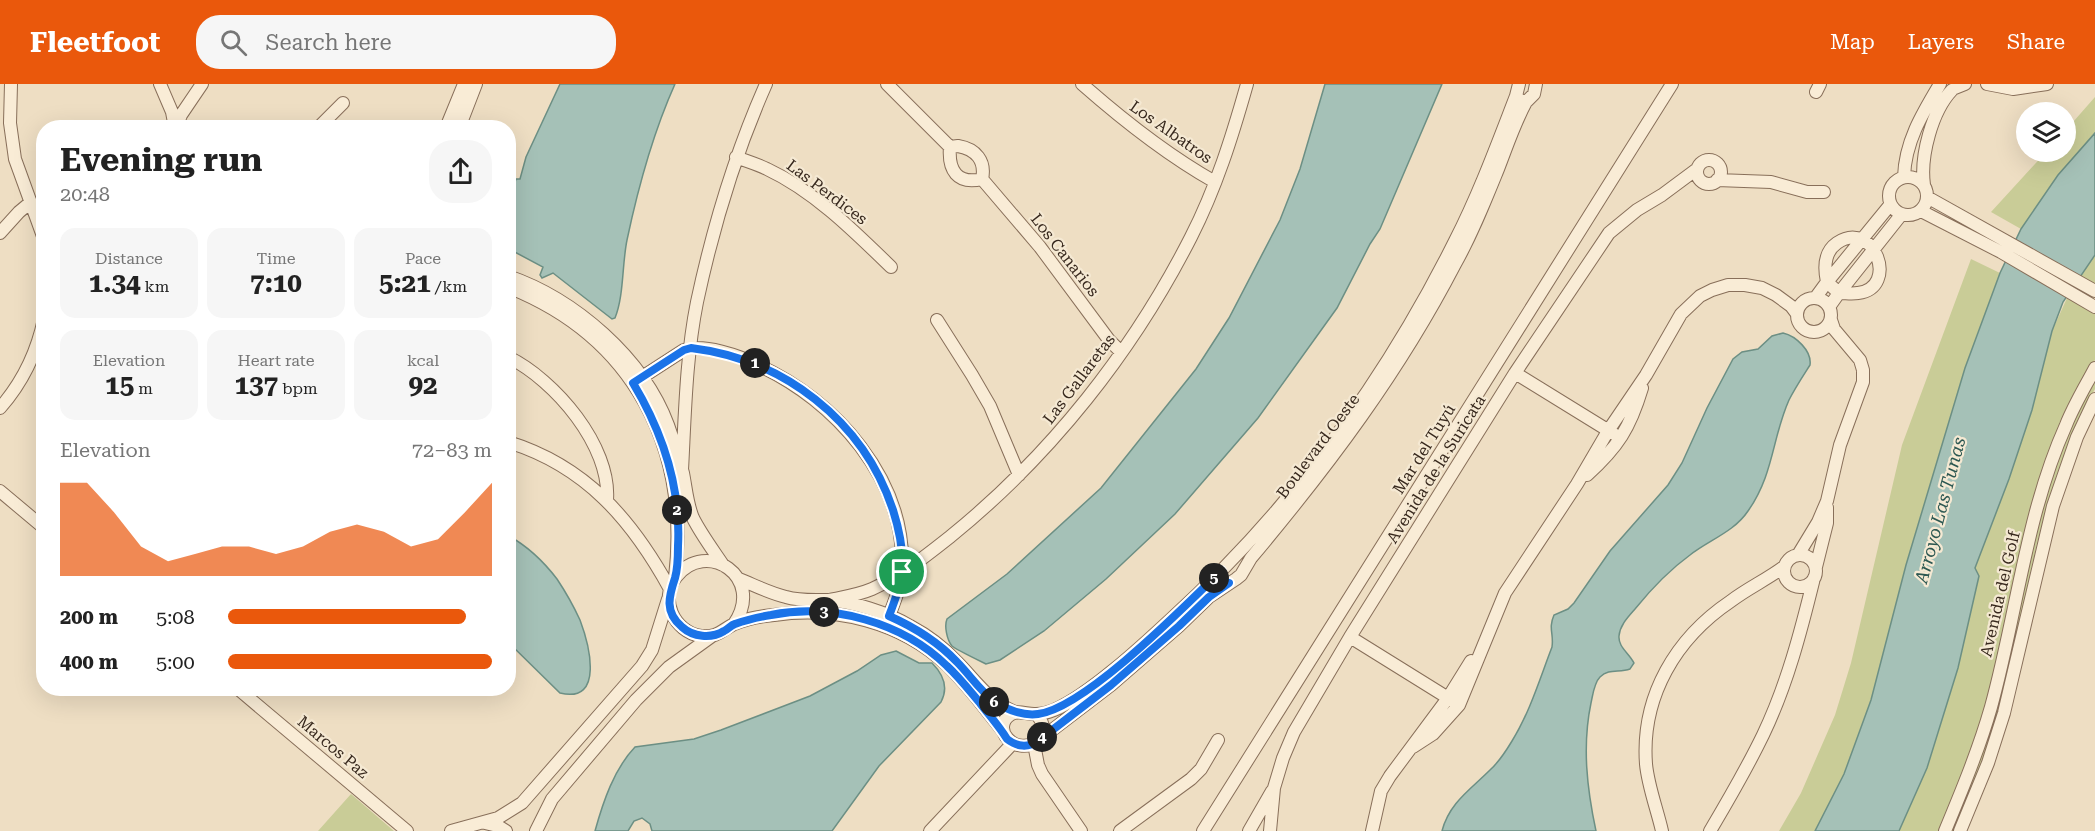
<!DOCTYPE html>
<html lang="en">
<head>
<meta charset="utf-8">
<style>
  :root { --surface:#fff; --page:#f6f6f6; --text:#222; --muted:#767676; --accent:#ea580c }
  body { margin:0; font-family:"Roboto Serif",serif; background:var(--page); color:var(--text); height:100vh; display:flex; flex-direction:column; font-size:22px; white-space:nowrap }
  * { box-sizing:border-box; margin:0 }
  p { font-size:20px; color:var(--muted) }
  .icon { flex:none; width:33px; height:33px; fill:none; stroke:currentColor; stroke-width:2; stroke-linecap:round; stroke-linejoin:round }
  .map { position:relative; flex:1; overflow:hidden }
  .details { position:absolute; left:36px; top:36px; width:480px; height:576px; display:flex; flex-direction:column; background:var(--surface); border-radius:24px; box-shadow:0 6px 24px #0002 }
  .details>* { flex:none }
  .tools { position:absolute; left:2016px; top:18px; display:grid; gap:12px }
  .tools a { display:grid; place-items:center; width:60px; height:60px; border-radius:50%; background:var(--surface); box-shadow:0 6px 24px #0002; font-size:30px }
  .pin { position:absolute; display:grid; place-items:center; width:51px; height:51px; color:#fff; margin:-26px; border:3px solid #fff; border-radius:50%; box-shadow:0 2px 6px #0007 }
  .km { position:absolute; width:30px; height:30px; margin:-15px; border-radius:50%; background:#222; color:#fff; font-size:16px; line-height:30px; text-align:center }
  .round { display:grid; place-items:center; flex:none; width:63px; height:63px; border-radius:24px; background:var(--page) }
  .summary { display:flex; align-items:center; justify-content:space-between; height:102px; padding:0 24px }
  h1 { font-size:33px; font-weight:700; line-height:45px }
  .figures { display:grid; grid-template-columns:repeat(3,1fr); gap:9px; height:102px; padding:6px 24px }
  .figures div { display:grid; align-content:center; border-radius:15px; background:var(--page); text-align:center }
  .figures b { font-size:26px; font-weight:700 }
  .figures small { font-size:16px; font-weight:400 }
  .figures p { font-size:16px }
  .chart { height:168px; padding:12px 24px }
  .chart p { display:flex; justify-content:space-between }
  .chart svg { width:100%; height:108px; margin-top:6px; fill:var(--accent); opacity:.7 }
  ul { padding:0 24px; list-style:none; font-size:20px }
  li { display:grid; grid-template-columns:96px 72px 1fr; align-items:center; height:45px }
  li i { height:15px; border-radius:8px; background:var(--accent) }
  header { display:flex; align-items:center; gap:36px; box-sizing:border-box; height:84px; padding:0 30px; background:var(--accent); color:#fff }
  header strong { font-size:28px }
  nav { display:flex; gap:33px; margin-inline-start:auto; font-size:21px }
  .search { width:420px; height:54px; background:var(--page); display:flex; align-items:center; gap:15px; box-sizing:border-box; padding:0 21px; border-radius:24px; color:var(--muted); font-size:22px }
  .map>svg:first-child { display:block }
  .green { fill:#c9cc97 }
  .water { fill:#a5c1b7; stroke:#6c8f84; stroke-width:1.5 }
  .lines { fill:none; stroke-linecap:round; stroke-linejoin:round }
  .minor-casing { stroke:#886f5a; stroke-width:14 }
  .minor { stroke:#f9ecd6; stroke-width:12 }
  .route-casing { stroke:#fff; stroke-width:12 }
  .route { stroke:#1a73e8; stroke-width:8 }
  .labels { text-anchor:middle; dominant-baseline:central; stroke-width:4.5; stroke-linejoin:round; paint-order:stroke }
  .street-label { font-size:16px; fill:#38291e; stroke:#f5e9d3 }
  .water-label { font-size:18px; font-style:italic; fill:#2d5852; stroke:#f5e9d3 }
</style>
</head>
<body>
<header>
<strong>Fleetfoot</strong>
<div class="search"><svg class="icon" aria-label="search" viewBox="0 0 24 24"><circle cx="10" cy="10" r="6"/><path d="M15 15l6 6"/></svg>Search here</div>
<nav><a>Map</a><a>Layers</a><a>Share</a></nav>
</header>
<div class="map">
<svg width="2095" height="747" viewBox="0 0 2095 747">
  <rect width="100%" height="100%" fill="#eedec3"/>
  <path class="green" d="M2095,13V49L2058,91L2021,145L1991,128L2046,68H2066V46Z
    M2095,171V203L2079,194Z
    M1971,175L2000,189L1965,284L1906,481L1871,616L1844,690L1815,747H1779L1801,709L1835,631L1851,579L1902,361Z
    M2068,212L2095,226V276L2063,334L2005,545L1983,634L1961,697L1940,747H1899L1927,684L1976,488L1975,484L2032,326L2052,247Z
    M2095,296V305L2077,337L2056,393L2037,459L2008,595L1985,670L1958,739L1954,747H1949L2052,391L2072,336Z
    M351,710L394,747H318Z"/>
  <path class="water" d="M560,0H675C653,49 638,104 627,156C622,180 624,212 615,234L612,235L553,189L542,194L540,191L543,183L509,165C508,142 508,117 516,95H520L526,73Z
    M1325,0H1442L1380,145L1370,160L1337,224L1258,334L1175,430L1106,495L1044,547L1000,576L986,580C980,577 955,565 952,562C947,556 944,542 947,535L1007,490L1101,404L1196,285L1229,234L1280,136L1300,85Z
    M2095,49V171L2063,218L2052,247L2032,326L2009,395L1975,484L1979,492L1958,584L1927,684L1899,747H1815L1844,690L1871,616L1906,481L1965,284L2000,189L2021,145L2058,91Z
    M1783,249C1796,252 1812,267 1810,281C1803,292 1795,304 1789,316C1772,354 1774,390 1748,427C1734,448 1709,456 1690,471C1668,487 1652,504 1635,525C1628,533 1620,541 1619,552C1618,563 1629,569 1634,579L1630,585C1619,589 1609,584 1600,593C1594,599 1593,610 1591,619C1582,662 1587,705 1596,747H1442C1449,719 1471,705 1490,686C1499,678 1506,667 1512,657C1530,628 1540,594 1552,563C1554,549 1548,545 1554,531L1568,525L1574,519L1610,467L1668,401L1682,379L1707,324L1733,275L1742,268L1758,265L1772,252Z
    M509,452C527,462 544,478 557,495C565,507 574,523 580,536C589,560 605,620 560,609L509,559Z
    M896,567L919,579H932C943,590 949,603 941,618L879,682L832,747H652L650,740L642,734L634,737L628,747H595C603,718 614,685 635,663L694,655L721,646L810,612L857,587L881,571Z"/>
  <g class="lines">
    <g class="minor-casing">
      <path id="minor" d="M11,0L10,39L15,75L44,155
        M160,0L172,28L175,44
        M887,0L950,63
        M1082,0C1124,37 1167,71 1215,98
        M1519,0L1516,12L1522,18H1526L1534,10L1536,0
        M1987,0L2013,5L2047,0
        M1955,4L1965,0
        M1816,8L1820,0
        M176,44L181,31L202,0
        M318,44L343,19
        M446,44L464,0
        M459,44L476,0
        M958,62C976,65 986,77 982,95C957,101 948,86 950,63Z
        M736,73C746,77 757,80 767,85C814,107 854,147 891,183
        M1697 88a12 12 0 1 1 24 0a12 12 0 1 1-24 0Z
        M1889 112a19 19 0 1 1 38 0a19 19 0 1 1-38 0Z
        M1904,93C1905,58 1922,30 1940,0
        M982,95L1040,163L1109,256L1121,268
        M1717,96L1771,98L1807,108H1824
        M1924,101C1920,72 1932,27 1952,6
        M1927,113L2095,207
        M1890,121L1827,198L1839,209L1901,131
        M1921,127L2001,168L2095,223
        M0,149L19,128L31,118
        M508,192C575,215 643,274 668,341C674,357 679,373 683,389C686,404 687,420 693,434C701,450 713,466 723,481
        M508,203C634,253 690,363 675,494
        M1816,213L1827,198C1824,184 1824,168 1837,159C1874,134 1900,204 1858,209C1852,210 1846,209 1839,209L1829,223
        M1797 231a17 17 0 1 1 34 0a17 17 0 1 1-34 0Z
        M937,236L972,291L990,322L1019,391
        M508,273C555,296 611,362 607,416
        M1515,289L1614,350
        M633,299L684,266C703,259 740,272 758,281C835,316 906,395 902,485C901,504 892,524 885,542
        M0,324C22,299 37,268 44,235
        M508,358C586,382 632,436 670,505
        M682,386C685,330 686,273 697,218C713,143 735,70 766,0
        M1587,391C1618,363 1630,344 1642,304
        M0,407L44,444
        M1798,471L1818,438L1827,417L1840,361L1863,298V286L1860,276L1834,245L1831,236
        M1784 487a16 16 0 1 1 32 0a16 16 0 1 1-32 0Z
        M1816,483L1827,439V423
        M739,495C754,501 769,509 786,513C799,517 813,516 827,516C854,518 886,528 910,542C927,551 944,564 957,578C976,597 989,618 1015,628
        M829,516C844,513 858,511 872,505C901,492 927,471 951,452C1051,371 1133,267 1191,153C1216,104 1232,53 1247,0
        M734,540C766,493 706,454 676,493C659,515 674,548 701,552C717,554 722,546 734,540C746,535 762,532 774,531C836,522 901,538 947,581C968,601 985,625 1003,647
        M1350,553L1453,617
        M237,604L407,747
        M1036,630C1059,655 1023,672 1008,655C1001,648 1001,637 1010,631C1018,625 1027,631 1036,630C1042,630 1049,628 1054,626C1089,611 1142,562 1171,535C1289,428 1384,299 1455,157C1479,110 1497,61 1516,12
        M1043,653L1111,601L1179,542L1209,513L1236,495L1241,491L1251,474C1329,381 1399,288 1455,180C1472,150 1485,117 1498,85C1507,62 1514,40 1526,18
        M1034,660L1038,681L1042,690L1081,747
        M1413,663L1433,650L1459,621L1505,509L1577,400L1608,347L1646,291L1681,230L1700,212L1712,206L1728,201H1745L1762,204L1776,211L1791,222L1797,230
        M485,739L498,742L506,747
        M451,747L498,734L522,719L642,582L652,566L668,515
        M536,747L552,715L636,616L669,583L712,552
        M930,747L1013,659
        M1120,747L1191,695L1201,685L1218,656
        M1203,747L1672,0
        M1249,747L1272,707
        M1270,747L1274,704L1283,674L1294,648L1350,553L1515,289L1609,149L1637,126L1662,111L1697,85
        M1372,747L1381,707L1390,692L1448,614L1471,577
        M1662,747C1657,725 1648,702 1646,680C1641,612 1676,554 1731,517C1748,504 1768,495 1785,482
        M1710,747C1729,715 1747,684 1763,651C1787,601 1801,547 1814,494
        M1945,747C1962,706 1979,665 1991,623C2017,529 2026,430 2066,341C2074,321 2085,303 2095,284
        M1960,747L1988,679L2004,629L2053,422L2077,353L2095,315"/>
    </g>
    <use href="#minor" class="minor"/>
  </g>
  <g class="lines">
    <g class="route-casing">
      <path id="route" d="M691,264C783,275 863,336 893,426C899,445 904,468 902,489C900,503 894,519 889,532C914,543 938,558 957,578C970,591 980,607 995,618C1007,626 1024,632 1038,630C1085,624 1185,522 1221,487C1221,494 1222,498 1229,499L1209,513L1179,542L1111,601L1038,657C1028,664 1017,663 1007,655C999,642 989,631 980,619C969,606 959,593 947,582C902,538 832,519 771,531C759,533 746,536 735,540C731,541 728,545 724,547C711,555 693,553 682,543C664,528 669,512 675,494C678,484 678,472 678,462C681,403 663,349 633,299L684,266Z"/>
    </g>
    <use href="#route" class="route"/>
  </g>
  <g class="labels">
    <g class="street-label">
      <text transform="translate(1171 48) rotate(35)">Los Albatros</text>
      <text transform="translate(827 108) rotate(37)">Las Perdices</text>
      <text transform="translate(1065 171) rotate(52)">Los Canarios</text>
      <text transform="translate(1079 295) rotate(-53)">Las Gallaretas</text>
      <text transform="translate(1318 362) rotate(-53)">Boulevard Oeste</text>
      <text transform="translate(1424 365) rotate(-58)">Mar del Tuyú</text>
      <text transform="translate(1436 385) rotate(-58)">Avenida de la Suricata</text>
      <text transform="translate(2000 510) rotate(-77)">Avenida del Golf</text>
      <text transform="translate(333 663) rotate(40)">Marcos Paz</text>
    </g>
    <g class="water-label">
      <text transform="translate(1940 426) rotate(-75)">Arroyo Las Tunas</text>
    </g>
  </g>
</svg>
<div class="tools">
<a><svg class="icon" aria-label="layers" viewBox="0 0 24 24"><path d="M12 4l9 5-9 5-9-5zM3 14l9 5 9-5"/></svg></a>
</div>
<div class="pin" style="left:902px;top:488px;background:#1e9e55"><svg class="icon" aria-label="arrive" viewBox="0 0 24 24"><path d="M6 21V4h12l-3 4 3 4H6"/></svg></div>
<b class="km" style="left:755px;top:279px">1</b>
<b class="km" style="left:677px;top:426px">2</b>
<b class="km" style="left:824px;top:528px">3</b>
<b class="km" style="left:1042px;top:653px">4</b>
<b class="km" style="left:1214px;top:494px">5</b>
<b class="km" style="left:994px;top:618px">6</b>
<section class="details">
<div class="summary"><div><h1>Evening run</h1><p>20:48</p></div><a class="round"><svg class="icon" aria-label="share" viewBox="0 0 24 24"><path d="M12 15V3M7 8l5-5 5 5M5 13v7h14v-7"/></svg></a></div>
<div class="figures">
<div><p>Distance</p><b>1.34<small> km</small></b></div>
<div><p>Time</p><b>7:10</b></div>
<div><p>Pace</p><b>5:21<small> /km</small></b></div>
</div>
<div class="figures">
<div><p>Elevation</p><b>15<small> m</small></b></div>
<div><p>Heart rate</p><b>137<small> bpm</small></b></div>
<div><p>kcal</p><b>92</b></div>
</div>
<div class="chart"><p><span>Elevation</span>72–83 m</p>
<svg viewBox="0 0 160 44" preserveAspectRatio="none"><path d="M0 44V6L10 6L20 18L30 32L40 38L50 35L60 32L70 32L80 35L90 32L100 26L110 23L120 26L130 32L140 29L150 18L160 6V44z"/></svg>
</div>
<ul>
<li><b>200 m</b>5:08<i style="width:90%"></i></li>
<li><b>400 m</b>5:00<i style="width:100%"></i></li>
</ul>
</section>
</div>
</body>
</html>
